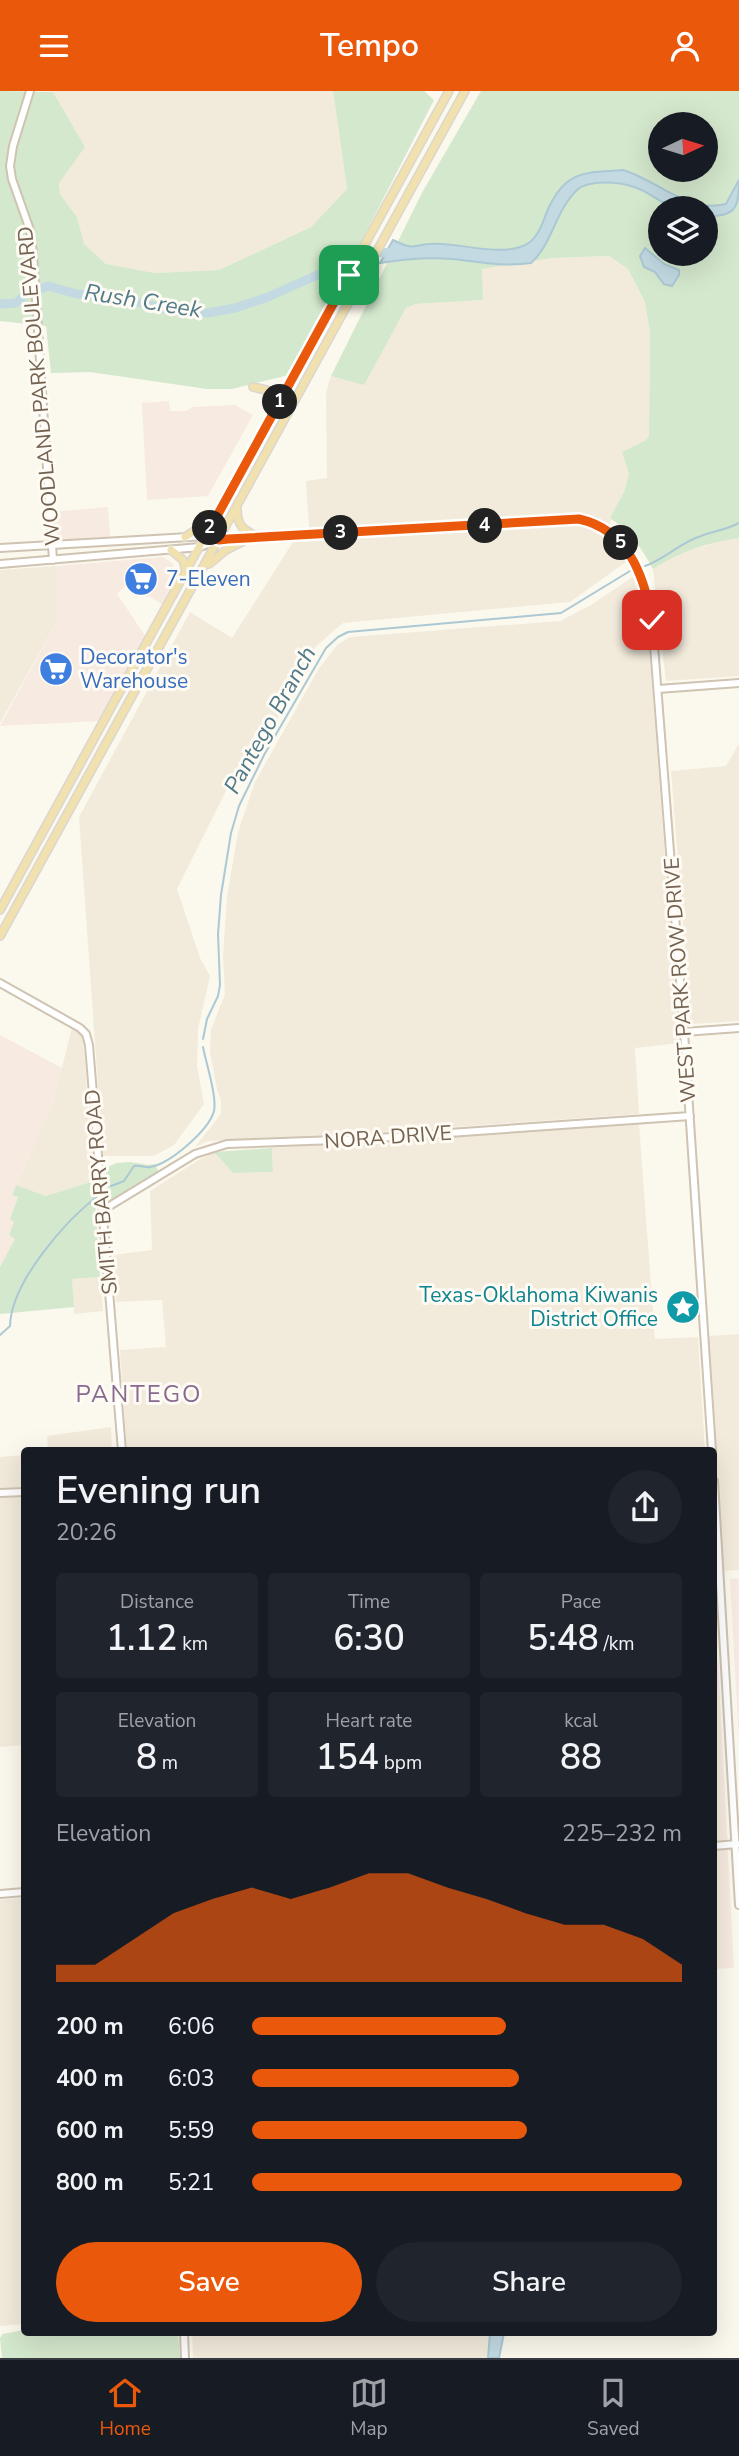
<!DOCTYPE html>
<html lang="en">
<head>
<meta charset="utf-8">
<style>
  :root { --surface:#171b24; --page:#20242c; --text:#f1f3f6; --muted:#9ea1a6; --line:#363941; --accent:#ea580c }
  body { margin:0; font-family:"Nunito Sans",sans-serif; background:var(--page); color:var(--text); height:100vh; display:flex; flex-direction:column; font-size:26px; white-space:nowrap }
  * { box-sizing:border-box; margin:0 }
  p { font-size:23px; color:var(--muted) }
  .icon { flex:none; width:38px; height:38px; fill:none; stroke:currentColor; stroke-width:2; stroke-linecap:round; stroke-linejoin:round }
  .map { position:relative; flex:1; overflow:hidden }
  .sheet { position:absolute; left:21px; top:1356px; width:696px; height:889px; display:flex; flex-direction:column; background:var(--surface); border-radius:7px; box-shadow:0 7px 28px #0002 }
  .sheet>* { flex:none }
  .needle { width:46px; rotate:86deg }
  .buttons { position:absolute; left:648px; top:21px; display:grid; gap:14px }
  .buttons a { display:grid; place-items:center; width:70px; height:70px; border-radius:50%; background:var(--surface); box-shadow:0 7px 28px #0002; font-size:35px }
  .pin { position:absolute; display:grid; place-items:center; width:60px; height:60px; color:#fff; margin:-30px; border-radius:14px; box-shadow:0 4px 10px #0006 }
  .km { position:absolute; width:35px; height:35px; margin:-18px; border-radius:50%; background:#222; color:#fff; font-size:19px; line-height:35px; text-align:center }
  .round { display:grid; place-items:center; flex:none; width:74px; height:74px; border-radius:37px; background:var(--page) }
  .summary { display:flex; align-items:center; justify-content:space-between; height:119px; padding:0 35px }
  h1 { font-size:38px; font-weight:600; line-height:52px }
  .figures { display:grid; grid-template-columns:repeat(3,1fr); gap:10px; height:119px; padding:7px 35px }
  .figures div { display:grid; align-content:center; border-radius:7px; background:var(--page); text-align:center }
  .figures b { font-size:35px; font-weight:600 }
  .figures small { font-size:19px; font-weight:400 }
  .figures p { font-size:19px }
  .chart { height:196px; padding:14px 35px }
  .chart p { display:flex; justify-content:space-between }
  .chart svg { width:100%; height:126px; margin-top:7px; fill:var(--accent); opacity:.7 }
  .action { display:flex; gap:14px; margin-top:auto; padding:14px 35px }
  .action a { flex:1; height:80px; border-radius:42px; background:var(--accent); color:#fff; font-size:28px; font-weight:600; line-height:80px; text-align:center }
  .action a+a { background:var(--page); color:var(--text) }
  ul { padding:0 35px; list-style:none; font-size:23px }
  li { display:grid; grid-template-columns:112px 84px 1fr; align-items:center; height:52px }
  li i { height:18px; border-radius:9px; background:var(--accent) }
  header { display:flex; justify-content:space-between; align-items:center; height:91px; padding:0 35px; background:var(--accent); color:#fff; font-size:32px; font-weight:600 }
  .menu { display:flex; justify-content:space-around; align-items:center; height:98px; border-top:2px solid var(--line); background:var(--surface); font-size:19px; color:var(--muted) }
  .menu a { display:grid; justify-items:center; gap:4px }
  .menu .current { color:var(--accent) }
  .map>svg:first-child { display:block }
  .residential { fill:#f2ebdc }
  .commercial { fill:#f7eae0 }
  .green { fill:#d4e8cd; fill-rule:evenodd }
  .water { fill:#c3dae3; stroke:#abc8d4; stroke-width:2 }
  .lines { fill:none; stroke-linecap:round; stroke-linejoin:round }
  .stream { stroke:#abc8d4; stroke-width:2 }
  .river { stroke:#c3dae3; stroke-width:9 }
  .secondary-casing { stroke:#cfc3b2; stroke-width:10 }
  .primary-casing { stroke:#dbd6d2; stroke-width:10 }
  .secondary { stroke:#fff; stroke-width:6 }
  .primary { stroke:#f1e1ae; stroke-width:7 }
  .route-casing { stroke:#fff; stroke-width:14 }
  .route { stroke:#ea580c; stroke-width:9 }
  .labels { text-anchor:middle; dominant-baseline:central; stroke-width:6; stroke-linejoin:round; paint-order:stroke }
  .street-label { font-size:21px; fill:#756352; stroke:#fefbf4 }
  .shop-label { font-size:21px; fill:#366cbe; stroke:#fefbf4; text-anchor:start }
  .culture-label { font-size:21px; fill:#0d838f; stroke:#fefbf4; text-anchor:end }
  .water-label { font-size:23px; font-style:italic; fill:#517a8b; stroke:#fefbf4 }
  .quarter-label { font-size:24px; letter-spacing:2px; fill:#886a8f; stroke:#fefbf4 }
</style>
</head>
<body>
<header><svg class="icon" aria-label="menu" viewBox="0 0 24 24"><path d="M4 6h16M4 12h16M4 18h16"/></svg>Tempo<svg class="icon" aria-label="person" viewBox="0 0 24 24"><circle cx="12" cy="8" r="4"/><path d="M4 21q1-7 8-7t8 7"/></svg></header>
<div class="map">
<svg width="739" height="2267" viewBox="0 0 739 2267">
  <rect width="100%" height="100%" fill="#fbf8ed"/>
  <path class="residential" d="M48,0H333L347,98L311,136L219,179L155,182L106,173L83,153L77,126L60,103L53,1Z
    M609,165L628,178L645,211L650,242L649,345L646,349L622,361L629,383L624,401L604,444L621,462L626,471L570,511L343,532L316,555L269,643L257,638L177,798L200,867L210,885L198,938L197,975L204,1013L174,1054L154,1065H103L79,726L190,521L232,547L293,451L310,450L306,390L327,387L326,301L331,285L364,293L406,217L416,213L483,209L481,178L552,167Z
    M739,447V585L666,590L653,478L673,465L723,449Z
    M56,475L58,528L0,632V479Z
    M634,485L641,507L648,543L679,952L635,957L639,1023L312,1046L208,1050L195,1056L221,1023V1010L217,998L210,961L211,939L225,903L223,865L227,806L238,741L255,691L318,579L337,554L350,546L560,530L591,514Z
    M739,653V930L691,933L671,680L726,675Z
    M72,936L80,941L83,948L94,1090L46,1105L16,1094L53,1013Z
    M639,1033L655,1248L698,1246L705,1360H127L120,1259L166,1256L162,1209L116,1211L113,1164L152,1159L150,1100L197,1070L214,1061L233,1082L273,1081L272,1057Z
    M100,1186L103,1220L74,1223L72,1188Z
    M739,1243V1479L721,1480L707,1245Z
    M111,1336L112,1360H48L47,1345Z
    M24,1364V1654L0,1656V1366Z
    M24,1807V2233L0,2235V1809Z
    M192,2242H490V2244L488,2267H193Z"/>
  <path class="commercial" d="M169,310L170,320H186L193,316L235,314L253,324L208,405L147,409L142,312Z
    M108,416L110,446L53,450L52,421Z
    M163,466L172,472L176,480L175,488L162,513L127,493L117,503L146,546L99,630L0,635L58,528L56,475Z
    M0,944L62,977L53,1013L12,1103L18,1105L10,1128L15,1130L16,1148L0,1176Z
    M739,1487V1650L730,1488Z
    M718,1570L734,1877L714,1878V1571Z"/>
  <path class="green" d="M0,0L53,1L85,56L59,92L60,103L77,126L84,153L106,173L155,182L219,179L311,136L347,98L333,0H424L434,9L293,283L232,298H207L90,281L51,282L46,235L0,230Z
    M481,0H739V447C709,451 679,461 653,478C642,457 630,441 610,427L624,401L629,383L622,361L646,349L649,345L650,242L645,211L628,178L609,165L552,167L482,178L483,209L416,213L406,217L364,294L331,285L423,100ZM660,33H705V79H660ZM660,117H705V163H660Z
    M272,1057L273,1081L233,1082L214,1061Z
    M130,1071L149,1074L155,1073L160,1084L114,1111L109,1110L105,1077L117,1072Z
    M94,1090L100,1186L72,1188L74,1216L0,1223V1176L15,1148L9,1144L14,1131L10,1128L18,1106L12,1104L16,1094L46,1105Z
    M24,2239V2242H178L180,2267H2L0,2247L3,2243Z"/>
  <path class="water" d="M623,79C658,89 687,123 726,113L739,89C739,115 737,126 707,125H705V117C695,117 682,119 673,116C659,111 648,100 634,96C620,91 589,88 577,99C555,120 553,152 531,172C505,176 479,171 453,168C430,166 403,168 380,172L393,149C397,151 403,154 408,155C415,157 422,153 429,153C458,150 505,169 530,151C538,145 543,132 546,123C563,81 582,81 623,79Z
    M645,157L664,173L679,179V184L672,195L664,193L655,181L644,176L640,165Z
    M490,2242H504L499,2267H488Z"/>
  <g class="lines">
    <path class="stream" d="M645,475C665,468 681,451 701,445C714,440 726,439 739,432
      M203,948L207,928L218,905L220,894L218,843L221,804L231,742L239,715L264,664L326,557L338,546L348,541L561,522L630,480
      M111,1095L124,1090L134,1075C140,1074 145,1077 150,1076C170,1073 209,1039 214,1020C217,1005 206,972 203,956
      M0,1244L10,1235C11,1191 66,1129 99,1104"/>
    <path class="river" d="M0,213L16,212L25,204L48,195L77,203L120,207L174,220L208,222L235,217L268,206L369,161L396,162"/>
    <g class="secondary-casing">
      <path id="secondary" d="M30,0L13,55L10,75L12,88L30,139L33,163L53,469
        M257,447L488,434L566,427C624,431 642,478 652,529L684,941L712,1360
        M0,457L206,445L217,448
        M0,473L200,456L219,449L246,447
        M658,598L739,592
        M0,892L80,937L86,943L89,954L122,1360
        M684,941L739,937
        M103,1119L195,1063L227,1053L363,1048L690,1025
        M714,1390L739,1814
        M0,1402L24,1401
        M714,1755L737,1753
        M0,1803L24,1801
        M184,2242L185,2267"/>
    </g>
    <g class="primary-casing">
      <path id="primary" d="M253,296C266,299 275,299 278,313
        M237,418C237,436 244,439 259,447
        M185,446L213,428
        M171,459L183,469L186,480
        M209,473L226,459L249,447
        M0,819L449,0
        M0,845L465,0"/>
    </g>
    <use href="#secondary" class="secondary"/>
    <use href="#primary" class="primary"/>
  </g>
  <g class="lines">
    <g class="route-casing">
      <path id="route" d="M349,184L206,445L219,449L228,448L579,428C628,439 644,484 652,529"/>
    </g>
    <use href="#route" class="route"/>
  </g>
  <defs>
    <g id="supermarket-disc" transform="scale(1.75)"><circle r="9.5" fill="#3f7fe0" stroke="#fefbf4"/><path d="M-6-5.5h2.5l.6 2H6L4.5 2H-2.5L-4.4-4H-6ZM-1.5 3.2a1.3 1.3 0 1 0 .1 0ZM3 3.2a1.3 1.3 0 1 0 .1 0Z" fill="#fff"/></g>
    <g id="sight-disc" transform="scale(1.75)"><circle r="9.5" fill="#0f9aa8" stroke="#fefbf4"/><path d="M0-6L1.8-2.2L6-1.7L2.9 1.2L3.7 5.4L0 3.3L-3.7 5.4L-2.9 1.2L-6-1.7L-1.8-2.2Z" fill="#fff"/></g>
  </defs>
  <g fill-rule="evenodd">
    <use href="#supermarket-disc" x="141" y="488"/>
    <use href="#supermarket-disc" x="56" y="578"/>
    <use href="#sight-disc" x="683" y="1216"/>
  </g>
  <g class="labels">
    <g class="street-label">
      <text transform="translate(39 295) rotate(-95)">WOODLAND PARK BOULEVARD</text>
      <text transform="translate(680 889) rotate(-94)">WEST PARK ROW DRIVE</text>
      <text transform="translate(388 1046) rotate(-4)">NORA DRIVE</text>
      <text transform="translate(101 1101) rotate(-95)">SMITH BARRY ROAD</text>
    </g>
    <g class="shop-label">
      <text x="166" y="488">7-Eleven</text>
      <text x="80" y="566">Decorator's<tspan x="80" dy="24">Warehouse</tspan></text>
    </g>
    <g class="culture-label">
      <text x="658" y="1204">Texas-Oklahoma Kiwanis<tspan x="658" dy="24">District Office</tspan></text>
    </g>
    <g class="water-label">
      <text transform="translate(143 210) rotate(9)">Rush Creek</text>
      <text transform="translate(270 629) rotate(-61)">Pantego Branch</text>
    </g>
    <g class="quarter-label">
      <text x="139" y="1303">PANTEGO</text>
    </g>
  </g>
</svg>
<div class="buttons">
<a><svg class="needle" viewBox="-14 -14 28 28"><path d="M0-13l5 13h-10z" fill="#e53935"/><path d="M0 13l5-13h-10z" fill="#9ea1a6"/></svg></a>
<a><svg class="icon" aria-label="layers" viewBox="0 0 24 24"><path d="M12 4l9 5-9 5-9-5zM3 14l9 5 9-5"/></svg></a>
</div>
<div class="pin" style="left:349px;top:184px;background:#1e9e55"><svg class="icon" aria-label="arrive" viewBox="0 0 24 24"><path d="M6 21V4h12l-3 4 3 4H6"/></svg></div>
<div class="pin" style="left:652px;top:529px;background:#d93025"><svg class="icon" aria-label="check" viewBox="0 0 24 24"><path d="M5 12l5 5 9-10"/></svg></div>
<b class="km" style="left:280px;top:311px">1</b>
<b class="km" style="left:210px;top:437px">2</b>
<b class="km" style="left:341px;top:442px">3</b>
<b class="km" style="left:485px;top:435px">4</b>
<b class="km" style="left:621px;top:452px">5</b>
<section class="sheet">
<div class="summary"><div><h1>Evening run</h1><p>20:26</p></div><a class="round"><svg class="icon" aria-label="share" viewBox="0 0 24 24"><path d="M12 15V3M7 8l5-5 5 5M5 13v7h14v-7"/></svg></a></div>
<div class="figures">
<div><p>Distance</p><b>1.12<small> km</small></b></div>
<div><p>Time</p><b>6:30</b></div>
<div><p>Pace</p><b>5:48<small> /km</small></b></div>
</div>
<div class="figures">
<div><p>Elevation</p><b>8<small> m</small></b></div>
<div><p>Heart rate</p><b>154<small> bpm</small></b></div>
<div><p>kcal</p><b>88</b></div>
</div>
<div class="chart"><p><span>Elevation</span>225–232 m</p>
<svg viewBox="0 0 160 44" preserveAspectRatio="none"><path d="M0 44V38L10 38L20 29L30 20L40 15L50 11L60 15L70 11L80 6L90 6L100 11L110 15L120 20L130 24L140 24L150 29L160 38V44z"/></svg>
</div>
<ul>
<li><b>200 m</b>6:06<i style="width:59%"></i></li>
<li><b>400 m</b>6:03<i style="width:62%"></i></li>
<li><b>600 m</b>5:59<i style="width:64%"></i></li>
<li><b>800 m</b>5:21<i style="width:100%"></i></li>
</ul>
<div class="action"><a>Save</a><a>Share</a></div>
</section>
</div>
<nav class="menu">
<a class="current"><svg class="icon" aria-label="home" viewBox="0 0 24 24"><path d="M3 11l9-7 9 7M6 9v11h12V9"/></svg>Home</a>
<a><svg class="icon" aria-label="map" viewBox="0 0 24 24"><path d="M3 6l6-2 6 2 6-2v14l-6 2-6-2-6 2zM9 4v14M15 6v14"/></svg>Map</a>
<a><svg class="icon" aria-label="saved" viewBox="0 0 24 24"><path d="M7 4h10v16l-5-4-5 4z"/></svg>Saved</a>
</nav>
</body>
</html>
